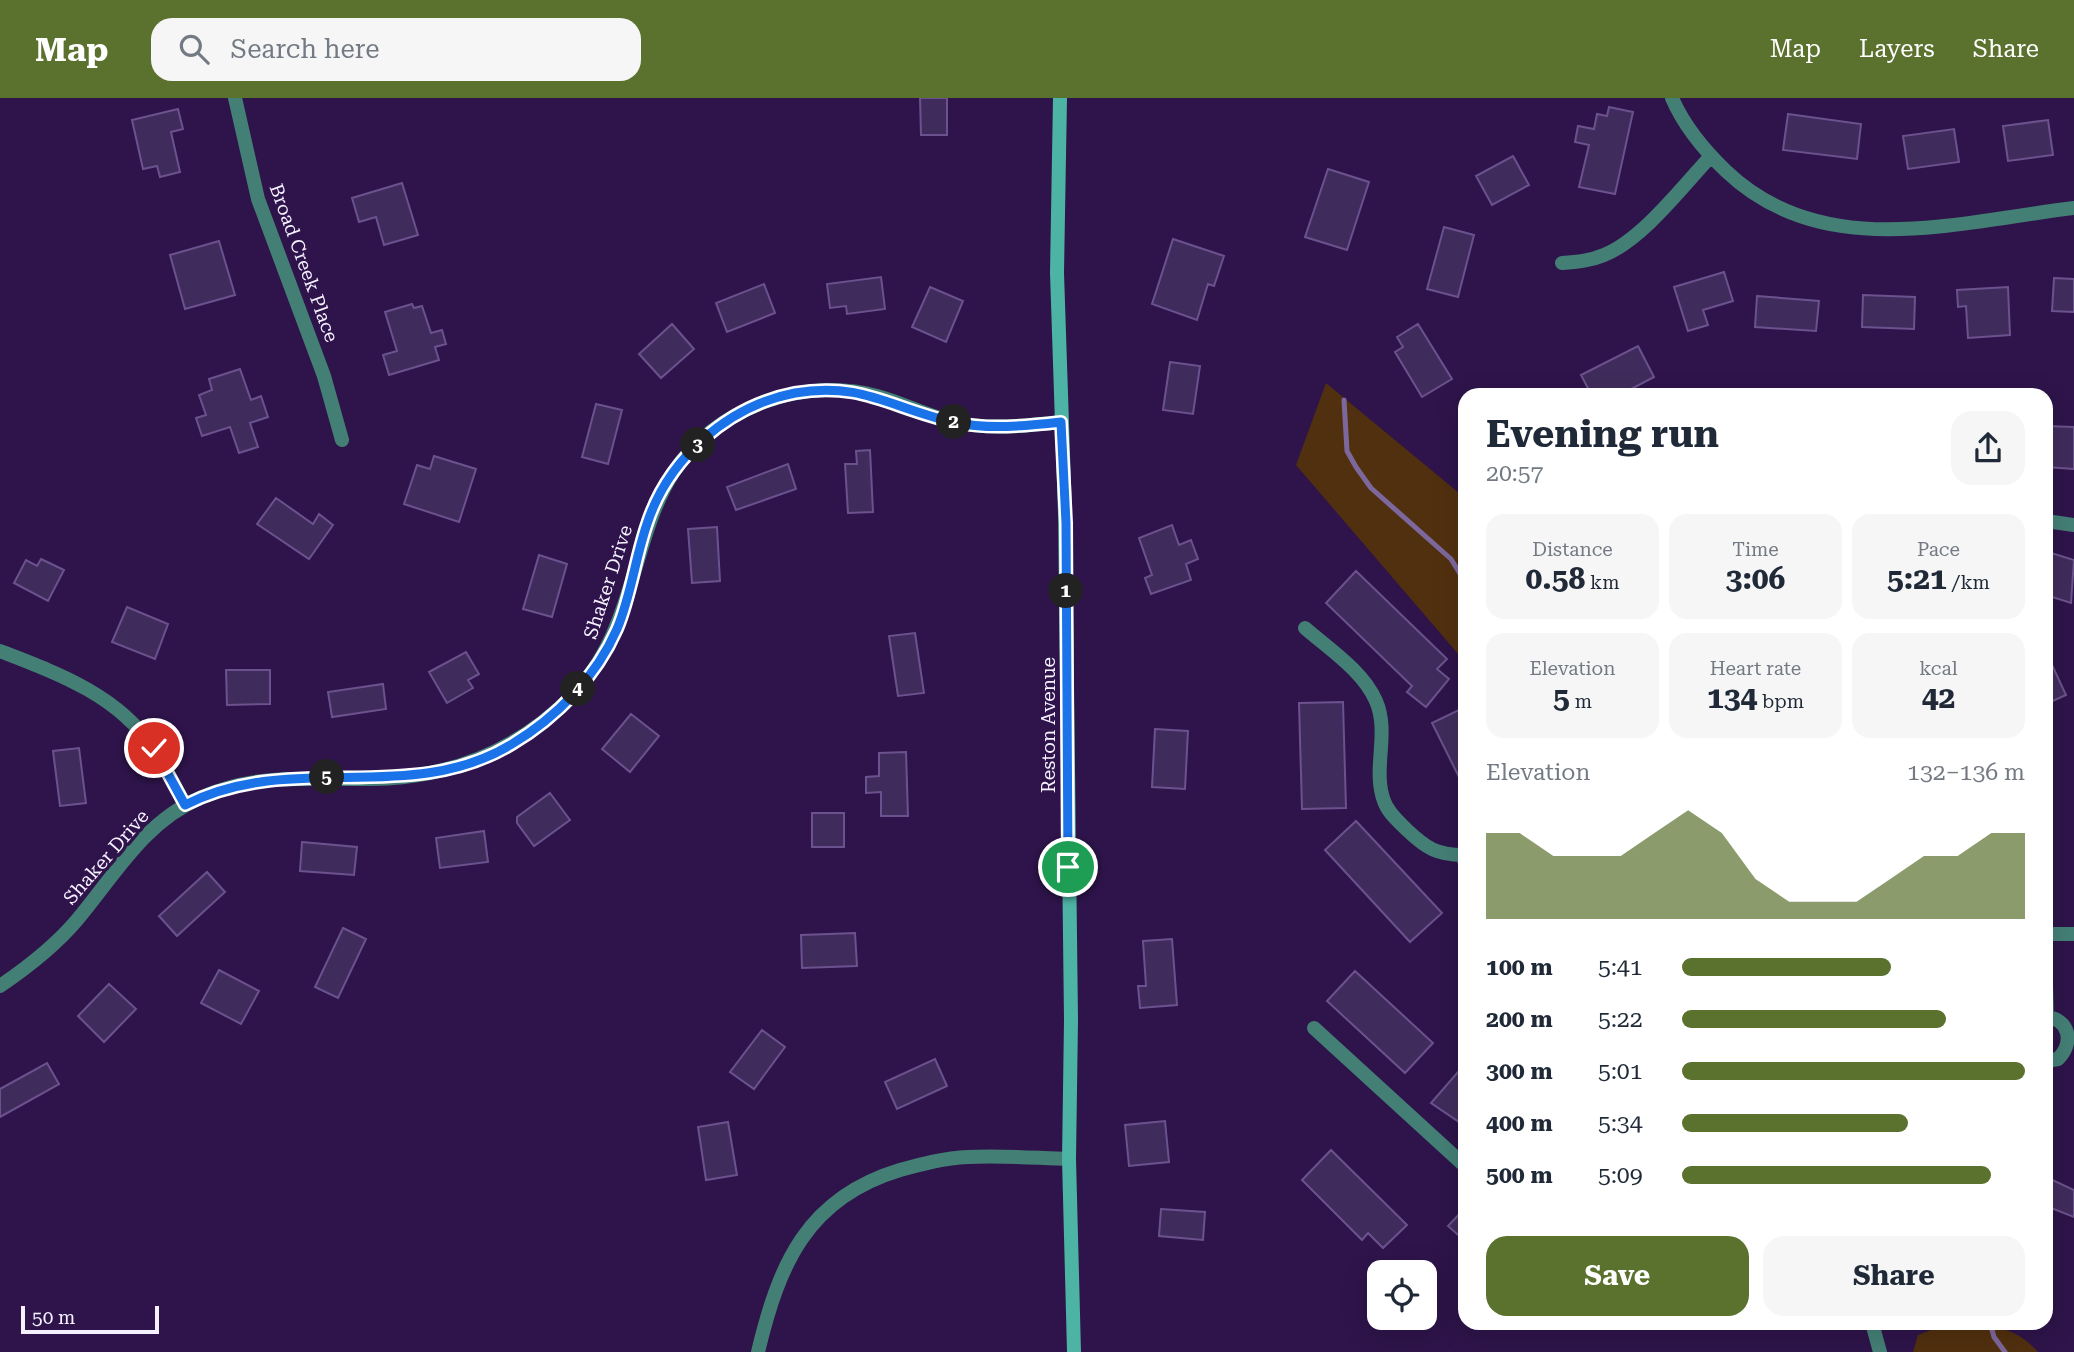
<!DOCTYPE html>
<html lang="en">
<head>
<meta charset="utf-8">
<style>
  :root { --surface:#fff; --page:#f6f6f7; --text:#1f2937; --muted:#747a83; --accent:#5b712e }
  body { margin:0; font-family:"Roboto Serif",serif; background:var(--page); color:var(--text); height:100vh; display:flex; flex-direction:column; font-size:26px; white-space:nowrap }
  * { box-sizing:border-box; margin:0 }
  p { font-size:23px; color:var(--muted) }
  .icon { flex:none; width:38px; height:38px; fill:none; stroke:currentColor; stroke-width:2; stroke-linecap:round; stroke-linejoin:round }
  .map { position:relative; flex:1; overflow:hidden }
  .side { position:absolute; left:1458px; top:290px; width:595px; height:942px; display:flex; flex-direction:column; background:var(--surface); border-radius:21px; box-shadow:0 7px 28px #0002 }
  .side>* { flex:none }
  .controls { position:absolute; left:1367px; top:1162px; display:grid; gap:14px }
  .controls a { display:grid; place-items:center; width:70px; height:70px; border-radius:14px; background:var(--surface); box-shadow:0 7px 28px #0002; font-size:35px }
  .scale { position:absolute; left:21px; bottom:18px; width:138px; box-sizing:border-box; padding-left:7px; border:4px solid #f6f1ff; border-top:0; font-size:19px; line-height:24px; white-space:nowrap; color:#f6f1ff; -webkit-text-stroke:5px #2e144a; paint-order:stroke }
  .pin { position:absolute; display:grid; place-items:center; width:60px; height:60px; color:#fff; margin:-30px; border:4px solid #fff; border-radius:50%; box-shadow:0 2px 7px #0007 }
  .km { position:absolute; width:35px; height:35px; margin:-18px; border-radius:50%; background:#222; color:#fff; font-size:19px; line-height:35px; text-align:center }
  .round { display:grid; place-items:center; flex:none; width:74px; height:74px; border-radius:21px; background:var(--page) }
  .summary { display:flex; align-items:center; justify-content:space-between; height:119px; padding:0 28px }
  h1 { font-size:38px; font-weight:700; line-height:52px }
  .metrics { display:grid; grid-template-columns:repeat(3,1fr); gap:10px; height:119px; padding:7px 28px }
  .metrics div { display:grid; align-content:center; border-radius:18px; background:var(--page); text-align:center }
  .metrics b { font-size:30px; font-weight:700 }
  .metrics small { font-size:19px; font-weight:400 }
  .metrics p { font-size:19px }
  .chart { height:196px; padding:14px 28px }
  .chart p { display:flex; justify-content:space-between }
  .chart svg { width:100%; height:126px; margin-top:7px; fill:var(--accent); opacity:.7 }
  .button { display:flex; gap:14px; margin-top:auto; padding:14px 28px }
  .button a { flex:1; height:80px; border-radius:21px; background:var(--accent); color:#fff; font-size:28px; font-weight:700; line-height:80px; text-align:center }
  .button a+a { background:var(--page); color:var(--text) }
  ul { padding:0 28px; list-style:none; font-size:23px }
  li { display:grid; grid-template-columns:112px 84px 1fr; align-items:center; height:52px }
  li i { height:18px; border-radius:9px; background:var(--accent) }
  header { display:flex; align-items:center; gap:42px; box-sizing:border-box; height:98px; padding:0 35px; background:var(--accent); color:#fff }
  header strong { font-size:33px }
  nav { display:flex; gap:38px; margin-inline-start:auto; font-size:24px }
  .search { width:490px; height:63px; background:var(--page); display:flex; align-items:center; gap:18px; box-sizing:border-box; padding:0 24px; border-radius:21px; color:var(--muted); font-size:26px }
  .map>svg:first-child { display:block }
  .green { fill:#51300f }
  .lines { fill:none; stroke-linecap:round; stroke-linejoin:round }
  .stream { stroke:#7d689d; stroke-width:5 }
  .building { fill:#402c5c; stroke:#6b528e; stroke-width:2 }
  .street { stroke:#447f76; stroke-width:14 }
  .secondary { stroke:#4db3a4; stroke-width:14 }
  .route-casing { stroke:#fff; stroke-width:14 }
  .route { stroke:#1a73e8; stroke-width:9 }
  .labels { text-anchor:middle; dominant-baseline:central; stroke-width:7; stroke-linejoin:round; paint-order:stroke }
  .street-label { font-size:19px; fill:#f6f1ff; stroke:#2e144a }
</style>
</head>
<body>
<header>
<strong>Map</strong>
<div class="search"><svg class="icon" aria-label="search" viewBox="0 0 24 24"><circle cx="10" cy="10" r="6"/><path d="M15 15l6 6"/></svg>Search here</div>
<nav><a>Map</a><a>Layers</a><a>Share</a></nav>
</header>
<div class="map">
<svg width="2074" height="1254" viewBox="0 0 2074 1254">
  <rect width="100%" height="100%" fill="#2e144a"/>
  <path class="green" d="M1326,285L1465,400V564L1296,367Z
    M1947,1226C1982,1225 2014,1226 2038,1254H1913L1918,1237Z"/>
  <g class="lines">
    <path class="stream" d="M1344,302L1347,353L1356,369L1371,390L1451,461L1465,484
      M1990,1225L1994,1239L2005,1254"/>
  </g>
  <path class="building" d="M920,0H947V37H921Z
    M1609,9L1633,14L1615,96L1579,89L1589,47L1575,44L1578,28L1594,31L1597,16L1607,18Z
    M178,11L183,31L171,34L180,74L160,79L157,68L143,71L132,22Z
    M1788,16L1861,26L1857,61L1783,52Z
    M2048,22L2053,57L2008,63L2003,28Z
    M1954,31L1959,64L1908,71L1903,38Z
    M1513,58L1529,87L1492,107L1476,78Z
    M1328,71L1369,84L1347,152L1305,139Z
    M402,85L418,137L384,147L376,119L359,124L352,100Z
    M1444,129L1474,137L1458,199L1427,191Z
    M1173,141L1224,158L1214,188L1208,186L1197,222L1152,206Z
    M219,143L235,197L185,211L170,157Z
    M1724,174L1733,203L1703,212L1708,227L1688,233L1674,189Z
    M881,179L885,211L847,216L846,208L830,210L827,186Z
    M2054,180L2074,181V214L2052,213Z
    M764,186L775,215L727,234L716,205Z
    M930,189L963,203L946,244L912,229Z
    M2008,189L2010,237L1968,240L1966,208L1958,209L1957,192Z
    M1863,197L1915,199L1914,231L1862,229Z
    M1757,198L1819,203L1816,233L1755,229Z
    M412,206L414,210L422,208L431,235L442,232L446,246L435,249L439,262L389,277L383,257L397,253L385,214Z
    M672,226L694,251L661,280L639,256Z
    M1418,226L1452,281L1422,299L1395,254L1403,249L1397,239Z
    M1638,248L1654,279L1618,298H1592L1581,277Z
    M1170,264L1200,268L1193,316L1163,312Z
    M240,271L251,302L261,298L268,319L250,325L258,349L239,355L230,329L202,338L196,320L206,317L199,297L212,292L209,281Z
    M596,306L622,312L608,366L582,359Z
    M2046,328L2074,329V371L2046,369Z
    M870,352L873,414L848,415L845,366H857L856,353Z
    M434,358L476,371L459,424L404,406L417,367L430,371Z
    M788,366L796,391L736,412L727,389Z
    M276,400L313,426L319,416L333,427L309,461L257,426Z
    M1172,427L1179,447L1191,442L1198,461L1186,466L1191,482L1151,496L1145,480L1152,477L1139,440Z
    M717,429L720,483L692,485L688,431Z
    M2048,454L2074,462L2071,505L2046,497Z
    M539,457L567,466L552,519L523,511Z
    M41,461L64,472L48,503L14,485L26,462L37,468Z
    M1356,473L1447,561L1437,571L1449,581L1426,609L1407,594L1412,588L1326,505Z
    M127,509L168,526L155,561L112,544Z
    M915,535L924,595L898,598L889,538Z
    M466,554L479,576L468,582L473,590L447,605L429,574Z
    M2046,554L2066,597L2046,606Z
    M226,572H270V606L227,607Z
    M383,586L386,611L332,619L328,594Z
    M1343,604L1346,710L1302,711L1299,605Z
    M1465,609V691L1432,625Z
    M631,616L659,638L630,674L602,651Z
    M1155,631L1188,633L1185,691L1152,689Z
    M79,650L86,705L60,708L53,653Z
    M906,654L908,718H881V694L866,695V679L879,678V655Z
    M550,695L570,722L534,748L517,725V719Z
    M812,715H844V749H812Z
    M1356,723L1442,815L1410,844L1325,752Z
    M484,733L488,764L440,770L436,740Z
    M302,744L357,749L354,777L300,773Z
    M207,774L225,794L177,838L159,818Z
    M343,830L366,841L338,900L315,889Z
    M855,835L857,868L802,870L801,837Z
    M1172,841L1177,907L1140,910L1138,888H1146L1143,843Z
    M219,872L259,893L241,926L201,905Z
    M1355,873L1433,945L1405,975L1327,903Z
    M109,886L136,911L104,944L78,918Z
    M762,932L785,949L754,991L730,974Z
    M935,961L947,988L897,1011L885,984Z
    M47,965L59,986L0,1019V991Z
    M1465,966V1028L1431,1005Z
    M1165,1023L1169,1064L1129,1068L1125,1027Z
    M728,1024L737,1077L706,1082L698,1029Z
    M1331,1052L1407,1127L1383,1150L1368,1135L1362,1142L1302,1082Z
    M2046,1079L2074,1092V1119L2046,1108Z
    M1465,1110V1143L1448,1128Z
    M1161,1111L1205,1114L1203,1142L1159,1138Z"/>
  <g class="lines">
    <path class="street" d="M235,0L258,101L324,278L342,342
      M1672,0C1684,28 1704,52 1726,73C1822,165 1957,124 2074,110
      M1562,165C1576,164 1590,163 1604,157C1642,142 1683,88 1711,58
      M2046,423L2074,427
      M1305,530C1329,551 1363,573 1376,603C1390,635 1372,671 1384,703C1388,715 1399,724 1407,732C1426,750 1437,757 1463,757L1465,766
      M0,553C57,575 118,597 153,650C165,668 175,688 185,707
      M2046,836H2074
      M2046,887L2047,918
      M0,888C28,869 55,848 77,822C114,778 144,724 200,700C258,674 311,682 372,681C447,680 514,654 568,602C665,508 610,363 764,304C799,291 841,288 877,298C903,305 927,318 954,324C989,332 1025,328 1061,324
      M2046,919C2070,921 2074,945 2058,961L2046,963
      M1314,930L1465,1068
      M1872,1225L1880,1254
      M758,1254C779,1166 807,1100 900,1072C922,1066 944,1060 968,1059C1001,1057 1035,1060 1069,1061"/>
    <path class="secondary" d="M1060,0L1057,175L1065,416L1071,922L1069,1061L1074,1254"/>
  </g>
  <g class="lines">
    <g class="route-casing">
      <path id="route" d="M154,650L185,707C292,652 408,709 512,646C557,619 596,579 617,531C631,498 635,461 647,426C668,361 727,308 795,295C861,283 893,311 953,324C989,332 1025,328 1061,324L1066,425L1068,769"/>
    </g>
    <use href="#route" class="route"/>
  </g>
  <g class="labels">
    <g class="street-label">
      <text transform="translate(304 165) rotate(70)">Broad Creek Place</text>
      <text transform="translate(608 484) rotate(-72)">Shaker Drive</text>
      <text transform="translate(1048 627) rotate(-90)">Reston Avenue</text>
      <text transform="translate(106 759) rotate(-49)">Shaker Drive</text>
    </g>
  </g>
</svg>
<div class="controls">
<a><svg class="icon" aria-label="locate" viewBox="0 0 24 24"><circle cx="12" cy="12" r="6"/><path d="M12 2v4M12 18v4M2 12h4M18 12h4"/></svg></a>
</div>
<div class="scale">50 m</div>
<div class="pin" style="left:1068px;top:769px;background:#1e9e55"><svg class="icon" aria-label="arrive" viewBox="0 0 24 24"><path d="M6 21V4h12l-3 4 3 4H6"/></svg></div>
<div class="pin" style="left:154px;top:650px;background:#d93025"><svg class="icon" aria-label="check" viewBox="0 0 24 24"><path d="M5 12l5 5 9-10"/></svg></div>
<b class="km" style="left:1066px;top:493px">1</b>
<b class="km" style="left:954px;top:324px">2</b>
<b class="km" style="left:698px;top:347px">3</b>
<b class="km" style="left:578px;top:591px">4</b>
<b class="km" style="left:327px;top:679px">5</b>
<section class="side">
<div class="summary"><div><h1>Evening run</h1><p>20:57</p></div><a class="round"><svg class="icon" aria-label="share" viewBox="0 0 24 24"><path d="M12 15V3M7 8l5-5 5 5M5 13v7h14v-7"/></svg></a></div>
<div class="metrics">
<div><p>Distance</p><b>0.58<small> km</small></b></div>
<div><p>Time</p><b>3:06</b></div>
<div><p>Pace</p><b>5:21<small> /km</small></b></div>
</div>
<div class="metrics">
<div><p>Elevation</p><b>5<small> m</small></b></div>
<div><p>Heart rate</p><b>134<small> bpm</small></b></div>
<div><p>kcal</p><b>42</b></div>
</div>
<div class="chart"><p><span>Elevation</span>132–136 m</p>
<svg viewBox="0 0 160 44" preserveAspectRatio="none"><path d="M0 44V14L10 14L20 22L30 22L40 22L50 14L60 6L70 14L80 30L90 38L100 38L110 38L120 30L130 22L140 22L150 14L160 14V44z"/></svg>
</div>
<ul>
<li><b>100 m</b>5:41<i style="width:61%"></i></li>
<li><b>200 m</b>5:22<i style="width:77%"></i></li>
<li><b>300 m</b>5:01<i style="width:100%"></i></li>
<li><b>400 m</b>5:34<i style="width:66%"></i></li>
<li><b>500 m</b>5:09<i style="width:90%"></i></li>
</ul>
<div class="button"><a>Save</a><a>Share</a></div>
</section>
</div>
</body>
</html>
